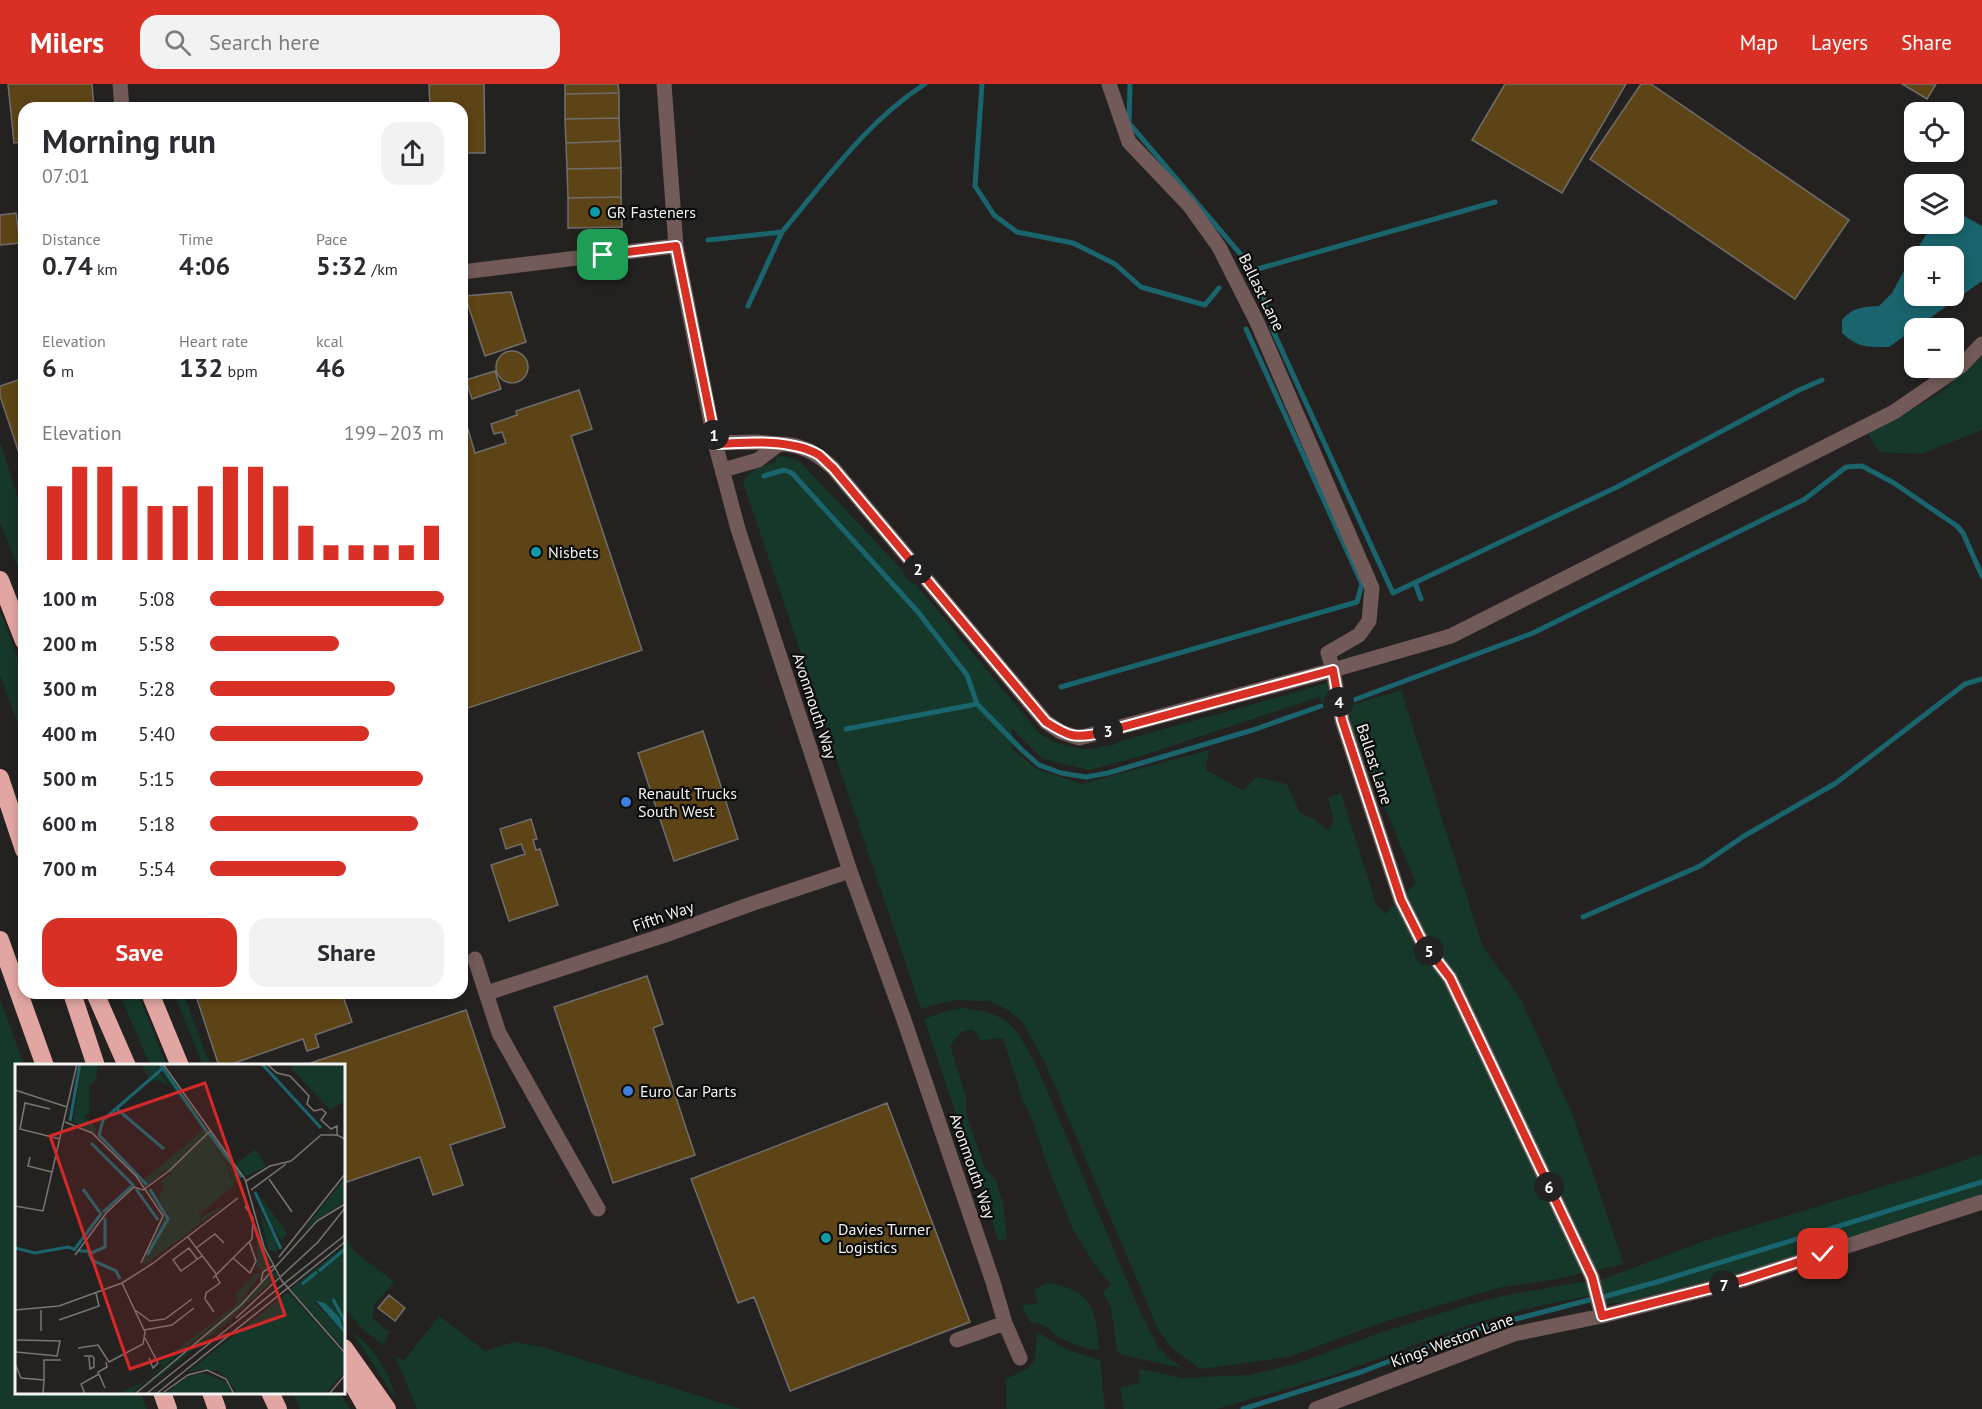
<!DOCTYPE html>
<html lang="en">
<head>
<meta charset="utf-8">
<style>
  :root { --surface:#fff; --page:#f2f2f3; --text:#2b2b33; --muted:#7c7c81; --accent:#d93025 }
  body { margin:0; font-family:"PT Sans",sans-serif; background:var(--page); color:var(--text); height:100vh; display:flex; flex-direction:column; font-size:22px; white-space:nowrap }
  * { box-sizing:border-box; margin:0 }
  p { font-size:20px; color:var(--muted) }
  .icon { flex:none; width:33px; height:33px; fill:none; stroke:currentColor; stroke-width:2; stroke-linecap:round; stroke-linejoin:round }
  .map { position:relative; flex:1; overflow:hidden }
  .side { position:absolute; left:18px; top:18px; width:450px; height:897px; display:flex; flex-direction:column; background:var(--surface); border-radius:18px; box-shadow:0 3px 9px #0003 }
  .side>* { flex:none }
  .tools { position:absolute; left:1904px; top:18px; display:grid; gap:12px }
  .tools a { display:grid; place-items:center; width:60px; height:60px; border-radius:12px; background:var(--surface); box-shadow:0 3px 9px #0003; font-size:30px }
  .pin { position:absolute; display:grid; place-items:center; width:51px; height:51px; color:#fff; margin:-26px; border-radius:12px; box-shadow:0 3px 9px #0006 }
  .km { position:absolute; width:30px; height:30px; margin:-15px; border-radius:50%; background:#222; color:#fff; font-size:16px; line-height:30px; text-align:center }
  .round { display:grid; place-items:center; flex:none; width:63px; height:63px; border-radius:18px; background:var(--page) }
  .overview { display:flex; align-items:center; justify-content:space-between; height:102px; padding:0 24px }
  h1 { font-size:33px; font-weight:600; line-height:45px }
  .stats { display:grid; grid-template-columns:repeat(3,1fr); gap:9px; height:102px; padding:6px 24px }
  .stats div { display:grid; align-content:center }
  .stats b { font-size:26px; font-weight:600 }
  .stats small { font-size:16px; font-weight:400 }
  .stats p { font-size:16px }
  .chart { height:168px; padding:12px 24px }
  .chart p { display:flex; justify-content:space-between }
  .chart svg { width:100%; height:108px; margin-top:6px; stroke:var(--accent); stroke-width:6 }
  .action { display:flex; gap:12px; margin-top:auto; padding:12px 24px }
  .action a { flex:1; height:69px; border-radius:18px; background:var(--accent); color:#fff; font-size:24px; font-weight:600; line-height:69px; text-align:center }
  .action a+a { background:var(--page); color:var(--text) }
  ul { padding:0 24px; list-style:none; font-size:20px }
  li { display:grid; grid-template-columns:96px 72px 1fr; align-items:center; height:45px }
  li i { height:15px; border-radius:8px; background:var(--accent) }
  header { display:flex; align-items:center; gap:36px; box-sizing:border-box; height:84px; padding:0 30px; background:var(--accent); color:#fff }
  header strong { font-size:28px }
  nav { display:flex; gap:33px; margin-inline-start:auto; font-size:21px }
  .search { width:420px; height:54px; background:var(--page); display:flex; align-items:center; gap:15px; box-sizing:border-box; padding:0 21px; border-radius:18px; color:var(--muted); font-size:22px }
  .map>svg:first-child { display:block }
  .green { fill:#15382a }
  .water { fill:#1a646d; fill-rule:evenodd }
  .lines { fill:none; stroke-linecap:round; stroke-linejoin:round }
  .stream { stroke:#1a646d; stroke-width:5 }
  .building { fill:#5d4416; stroke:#706e6c; stroke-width:1.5 }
  .minor { stroke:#725a58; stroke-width:15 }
  .highway { stroke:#e1a6a1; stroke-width:18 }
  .route-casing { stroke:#fff; stroke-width:12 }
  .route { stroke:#d93025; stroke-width:8 }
  .culture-dot { fill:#0f9aa8; stroke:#0c0c0b; stroke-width:2 }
  .shop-dot { fill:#3f7fe0; stroke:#0c0c0b; stroke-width:2 }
  .labels { text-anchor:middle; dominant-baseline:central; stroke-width:4.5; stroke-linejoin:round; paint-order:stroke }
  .poi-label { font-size:16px; fill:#f5f4f3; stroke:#0c0c0b; text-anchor:start }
  .street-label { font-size:16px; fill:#f5f4f3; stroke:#0c0c0b }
  .inset-river { fill:none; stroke:#1a646d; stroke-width:3 }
  .inset-road { fill:none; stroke:#787674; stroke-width:1.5 }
  .view { fill:#d62828; fill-opacity:0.15; stroke:#d62828; stroke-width:3 }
  .inset-edge { fill:none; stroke:#f5f4f3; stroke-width:3 }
</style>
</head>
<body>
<header>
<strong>Milers</strong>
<div class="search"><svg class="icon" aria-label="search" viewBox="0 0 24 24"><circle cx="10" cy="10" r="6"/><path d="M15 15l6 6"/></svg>Search here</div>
<nav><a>Map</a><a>Layers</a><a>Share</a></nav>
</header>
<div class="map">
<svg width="1982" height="1325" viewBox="0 0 1982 1325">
  <rect width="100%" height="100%" fill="#242220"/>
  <path class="green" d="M1982,271V346L1921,370L1879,368L1868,350L1939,310Z
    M0,358L24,433V498L0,438Z
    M784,372L797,376L805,383L919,504L1038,648C1055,661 1071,664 1093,665L1328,599L1332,625L1328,626L1319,613L1138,673L1089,686L1043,675L1012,644V665L1037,685L1082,700L1209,666L1206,686L1244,707L1256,693L1287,700L1300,729L1315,736L1328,746L1334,736L1328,714L1341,709L1376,820L1385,830L1416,799L1352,645L1348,622L1401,606L1483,863L1521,915L1573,1032L1624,1180L1551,1196L1502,1203L1389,1236L1288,1273L1200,1285L1170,1262L1158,1245L1044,977L1022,937L1006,925L988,916C979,919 968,916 959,916C946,917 934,921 921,925L743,398C751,384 762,382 776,378L775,374Z
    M0,527L24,591V657L0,590Z
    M119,909H138L166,981H150Z
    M174,909H183L210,981H203Z
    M0,915L24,981L16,982V1308L141,1309L147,1325H0Z
    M963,924C1012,930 1015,943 1037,983L1138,1223L1158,1263L1170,1275L1183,1284L1122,1271L1117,1267L1111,1223L1103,1209L1111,1200L1096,1183L1073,1145L1049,1086L1030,1030L1023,1017L1003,954L980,956L973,946L963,947L950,961L966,1013L967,1033L985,1085L996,1096L1003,1120L1007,1154L999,1158L924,935L947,927Z
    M1982,1070V1111L1750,1186L1627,1218L1604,1220L1596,1198L1704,1157L1930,1088Z
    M344,1148L354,1167L394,1198L374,1221L372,1234L389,1248L383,1261L362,1244L344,1224Z
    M1589,1197L1593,1211L1525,1225L1466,1242L1331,1292L1216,1325H1124L1120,1303L1139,1299V1285L1184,1294L1249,1291L1295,1280L1377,1250L1463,1222L1507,1211Z
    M1048,1199C1095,1207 1094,1225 1100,1266C1086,1265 1071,1260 1059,1253C1049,1246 1044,1237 1030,1239L1022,1221L1038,1220L1034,1205Z
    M439,1232L485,1267L514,1258L542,1263L741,1325H417L395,1271L404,1277Z
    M352,1248C373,1261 391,1291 396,1315Z
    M1037,1248L1065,1265L1100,1276L1105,1325H1007L1006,1295L1027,1285L1035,1277Z
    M293,1309H340L350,1325H300Z"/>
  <path class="water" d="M1957,128L1982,142V197L1889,263C1866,263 1859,264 1842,249V236C1853,223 1863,223 1879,222L1892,209L1908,179L1933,140H1953V129ZM1914,172H1953V212H1914Z"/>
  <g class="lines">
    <path class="stream" d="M982,0L975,102L994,131L1017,148L1073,159L1115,180L1141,203L1205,221L1219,204
      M1130,0L1129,39L1254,186L1495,118
      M708,156L782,148C826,96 867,37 925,0
      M1262,209L1274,249L1393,509L1617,403L1799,306L1822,296
      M748,222L782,148
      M764,392L784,386L792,389L918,528L967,591L977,620L1022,666L1039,681L1061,689L1086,693L1108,689L1253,646L1321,622
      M1415,499L1421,515
      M1061,603L1357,518L1362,500L1246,245
      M1351,617L1533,549L1805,415L1846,383L1862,382L1894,399L1957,442L1963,449L1982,492
      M846,645L977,620
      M1583,833L1700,782L1744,752L1836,699L1965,600L1982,595
      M1603,1213L1657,1198L1982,1098
      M1243,1325L1361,1288L1466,1248L1593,1215"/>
  </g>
  <path class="building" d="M8,0H92L94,24H24V58L14,59Z
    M429,0H484L485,69H462V24H430Z
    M565,0H618L619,9L565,10Z
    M1505,0H1626L1562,109L1472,56Z
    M1641,0H1651L1849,136L1795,215L1590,75Z
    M1902,0H1936L1927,15Z
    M619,9V34L565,35V10Z
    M619,34L620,57L566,59L565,35Z
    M620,57L621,84L567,85L566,59Z
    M621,84V113L568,114L567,85Z
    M621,113L622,143L568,144V114Z
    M16,129L20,159L0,161V131Z
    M511,208L526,258L485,272L465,212Z
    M496 283a16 16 0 1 1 32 0a16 16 0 1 1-32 0Z
    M495,287L501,305L472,315L466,296Z
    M24,294V384L0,312V302Z
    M579,306L592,345L571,352L642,566L462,626V347L468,345L475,369L506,359L502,348L494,350L491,340L517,331L516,327Z
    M703,647L738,755L674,777L638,669Z
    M531,735L537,755L533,756L536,766L540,765L558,821L509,837L491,781L525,770L521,760L506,765L500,745Z
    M647,892L663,940L653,944L695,1071L613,1099L554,923Z
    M195,909H342L352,938L315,951L319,963L307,967L303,955L226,982H219Z
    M466,926L505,1043L450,1061L463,1101L433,1111L420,1073L344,1099V982H302Z
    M887,1019L970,1238L790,1307L754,1213L738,1219L691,1095Z
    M389,1211L405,1224L395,1237L378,1224Z"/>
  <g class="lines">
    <path class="minor" d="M120,0L122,24
      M664,0L676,162L715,359L738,445L850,787L904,936L993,1198L1005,1239L1020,1274
      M1109,0L1129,58L1189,121L1219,163L1257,238L1372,504L1369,537L1359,551L1328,569L1333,586L1342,636L1401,816L1421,856L1450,894L1592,1193L1602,1232
      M462,188L676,162
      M715,359L756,358L779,360L758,376L723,386
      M779,360C801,360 817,369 833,384L1046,638L1061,648L1079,654L1333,586L1451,552L1894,328L1961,282L1982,260
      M475,875L499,949L598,1125
      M487,909L671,849L751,820L850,787
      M957,1256L1005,1239
      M1316,1325L1514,1250L1602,1232L1743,1196L1982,1118"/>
    <path class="highway" d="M0,496L24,557
      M0,694L24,766
      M0,856L45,982
      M72,909L96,982
      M95,909L127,982
      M150,909L180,982
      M344,1264L387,1325
      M344,1285L367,1325
      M162,1308L168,1325
      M211,1308L217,1325
      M270,1308L278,1325"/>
  </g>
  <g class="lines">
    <g class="route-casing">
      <path id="route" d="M603,171L676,162L716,360C745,358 793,355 819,371C824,375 828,380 833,384L1046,638C1068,652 1074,655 1100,649L1333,586L1342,636L1401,816L1421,856L1450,894L1592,1193L1602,1232L1743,1196L1823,1170"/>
    </g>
    <use href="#route" class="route"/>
  </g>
  <g class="culture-dot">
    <circle cx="595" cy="128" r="6"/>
    <circle cx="536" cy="468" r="6"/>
    <circle cx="826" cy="1154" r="6"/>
  </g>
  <g class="shop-dot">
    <circle cx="626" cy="718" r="6"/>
    <circle cx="628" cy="1007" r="6"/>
  </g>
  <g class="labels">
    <g class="poi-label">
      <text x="607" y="128">GR Fasteners</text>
      <text x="548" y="468">Nisbets</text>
      <text x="638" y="709">Renault Trucks<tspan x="638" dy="18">South West</tspan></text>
      <text x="640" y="1007">Euro Car Parts</text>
      <text x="838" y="1145">Davies Turner<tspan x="838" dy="18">Logistics</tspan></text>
    </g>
    <g class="street-label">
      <text transform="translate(1262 208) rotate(64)">Ballast Lane</text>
      <text transform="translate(815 622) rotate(72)">Avonmouth Way</text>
      <text transform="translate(1375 680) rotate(72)">Ballast Lane</text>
      <text transform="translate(663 832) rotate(-19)">Fifth Way</text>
      <text transform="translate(973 1082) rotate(71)">Avonmouth Way</text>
      <text transform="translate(1452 1256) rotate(-20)">Kings Weston Lane</text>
    </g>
  </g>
  <g transform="translate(15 980)">
    <rect width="330" height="330" fill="#242220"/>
    <path d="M67,0H83L81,15L74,22V50L69,52L81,64V71L58,58ZM126,0H140L154,22L143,16L136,17ZM141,0H146L183,51L226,119H220L213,101ZM279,0H330V37L315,46L276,4ZM188,66L212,102L216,117L184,147L186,159L130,201L127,199L150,152L131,125L135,124L151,149L152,159L153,150L144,136L149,119H144L156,109L151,106L133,121L129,116ZM241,85L251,103L230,112L221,100ZM218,114V122L187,148V153L210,141L187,159L185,146ZM330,114V137L289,165ZM245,132L272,169L267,177L250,149ZM245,149L264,181L261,188L253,185ZM242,157L256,200L248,207L242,203ZM330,182V267L310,239H300L330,270V286L275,225ZM259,207L263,212L211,259L123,330ZM247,209L224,239L116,330H102L129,318L147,302L146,298L224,238L220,231L240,210ZM273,228L330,291V307L310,330H222L213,315L203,307L185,305L172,309ZM188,309L211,318L218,330H149L173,313Z" fill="#15382a"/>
    <path d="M293,235L310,239L325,254L330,270L301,237Z" fill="#1a646d"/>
    <path class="inset-river" d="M145,0L192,68M247,0L306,64M102,45L149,85M55,57L65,0M194,69L227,113M76,79L118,121L88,148M132,121L84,71L88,56L148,4M121,125L143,156M240,128L266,185M0,184L20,189L53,183L61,186M59,186L86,150L68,125M64,187H73L77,196L101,207L105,215M76,189L90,183V154M132,191L153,155L135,125M304,207L330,185M287,220L302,208M318,235L330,258"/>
    <path class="inset-road" d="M148,0L230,115L249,183L267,217L330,289M252,0L262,9L275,12L294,32L292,40L299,47L307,45L311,49L306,56L316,65L322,62V71L330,75M0,26L52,43M35,45L10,39L5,65L45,75M50,58L77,69L121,112L148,152L126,199M15,93L13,102L37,108M254,115L277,148M231,117L255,102L276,97L306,71H322M236,126L271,100M0,142L28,147L62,0M173,173L202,211M181,184L200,170L209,179M60,191L92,148L119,123L128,126L154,107L195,67M264,193L330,110M218,194L235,209L241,197L234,177M182,195L174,184L158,196L166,207L187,192M198,214L237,175L238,154L230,142M246,217L248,208L258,202M0,246L44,242L107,219L137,200L223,134M120,246L135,257L150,255L177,235M199,248L190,235L191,229L205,219L201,212M221,254L303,178L330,144M44,256L84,242L81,229M129,266L157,261L179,244M26,267V246M130,274L143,299L138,304L134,294M63,284L83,281L94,298L128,280L130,268L107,219M1,288L42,292L45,277L2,276M69,292H77L79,294V303L75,305L74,293M0,300L6,314L29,316L28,330M29,316V296H46M90,324L83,308L92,303L91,298M149,328L173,311L192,306L211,315L219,330M70,330L66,320L84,310M120,330L226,241L302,157L330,140M131,330L330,171M141,330L330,178M314,330L330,311"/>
    <path class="view" d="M190,19L270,251L115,305L35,72Z"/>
    <rect width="330" height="330" class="inset-edge"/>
  </g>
</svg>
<div class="tools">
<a><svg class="icon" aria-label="locate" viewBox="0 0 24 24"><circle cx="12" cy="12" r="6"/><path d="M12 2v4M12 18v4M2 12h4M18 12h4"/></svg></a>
<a><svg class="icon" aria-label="layers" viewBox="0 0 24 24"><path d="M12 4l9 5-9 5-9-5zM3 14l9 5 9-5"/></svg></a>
<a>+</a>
<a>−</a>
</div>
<div class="pin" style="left:603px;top:171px;background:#1e9e55"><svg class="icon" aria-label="arrive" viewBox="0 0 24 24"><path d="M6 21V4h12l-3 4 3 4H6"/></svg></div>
<div class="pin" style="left:1823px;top:1170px;background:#d93025"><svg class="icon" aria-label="check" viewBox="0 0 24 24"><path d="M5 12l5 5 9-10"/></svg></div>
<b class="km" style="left:714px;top:351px">1</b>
<b class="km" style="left:918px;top:485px">2</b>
<b class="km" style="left:1108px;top:647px">3</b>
<b class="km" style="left:1339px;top:618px">4</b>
<b class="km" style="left:1429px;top:867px">5</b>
<b class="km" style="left:1549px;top:1103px">6</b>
<b class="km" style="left:1724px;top:1201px">7</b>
<section class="side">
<div class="overview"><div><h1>Morning run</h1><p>07:01</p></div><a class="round"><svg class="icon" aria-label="share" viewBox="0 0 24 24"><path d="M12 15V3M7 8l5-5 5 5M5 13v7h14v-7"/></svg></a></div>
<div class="stats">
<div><p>Distance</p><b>0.74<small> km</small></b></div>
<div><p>Time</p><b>4:06</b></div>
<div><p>Pace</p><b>5:32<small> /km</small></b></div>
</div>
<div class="stats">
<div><p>Elevation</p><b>6<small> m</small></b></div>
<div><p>Heart rate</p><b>132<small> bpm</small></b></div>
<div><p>kcal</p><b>46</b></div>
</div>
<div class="chart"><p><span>Elevation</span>199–203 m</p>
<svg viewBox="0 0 160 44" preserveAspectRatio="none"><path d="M5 44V14M15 44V6M25 44V6M35 44V14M45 44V22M55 44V22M65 44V14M75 44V6M85 44V6M95 44V14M105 44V30M115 44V38M125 44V38M135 44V38M145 44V38M155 44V30"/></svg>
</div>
<ul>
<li><b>100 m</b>5:08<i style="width:100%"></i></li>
<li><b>200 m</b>5:58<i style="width:55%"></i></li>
<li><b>300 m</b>5:28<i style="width:79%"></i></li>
<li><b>400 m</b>5:40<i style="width:68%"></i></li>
<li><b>500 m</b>5:15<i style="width:91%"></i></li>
<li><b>600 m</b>5:18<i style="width:89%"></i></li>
<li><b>700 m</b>5:54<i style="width:58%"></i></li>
</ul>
<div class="action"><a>Save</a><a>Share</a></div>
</section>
</div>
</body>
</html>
